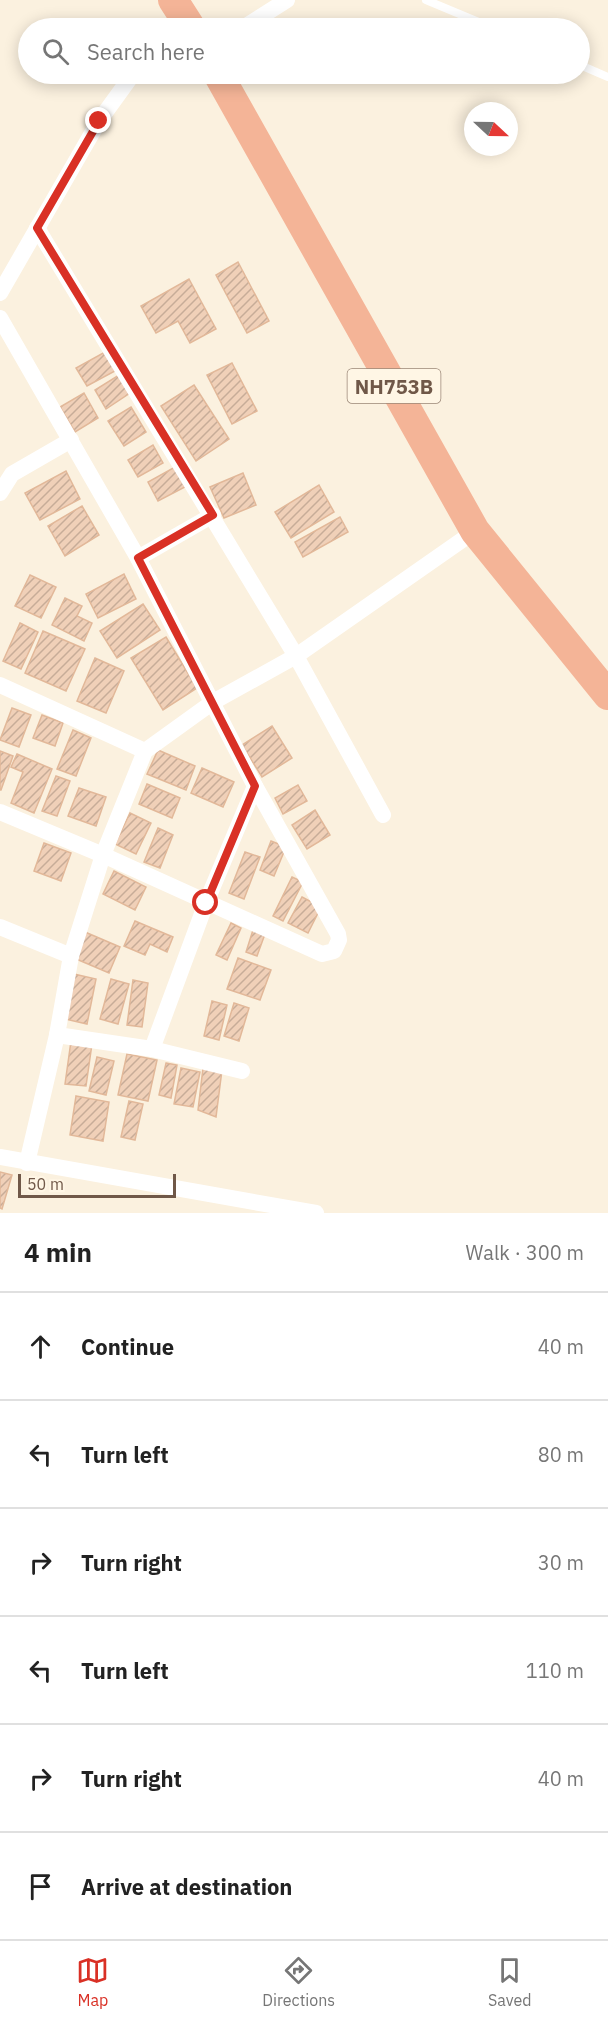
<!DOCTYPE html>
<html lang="en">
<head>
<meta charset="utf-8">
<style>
  body { margin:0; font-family:"IBM Plex Sans",sans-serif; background:#f6f6f6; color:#222 }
  .compass { position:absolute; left:464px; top:102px; width:54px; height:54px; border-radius:50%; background:#fff; box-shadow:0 3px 15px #0003; rotate:112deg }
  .scale { position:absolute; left:18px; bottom:15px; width:158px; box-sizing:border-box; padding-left:6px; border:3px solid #705848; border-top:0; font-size:16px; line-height:21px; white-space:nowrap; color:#705848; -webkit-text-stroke:4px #fff6e5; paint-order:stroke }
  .stop { position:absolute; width:18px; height:18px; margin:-14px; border:4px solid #d93025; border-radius:50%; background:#fff }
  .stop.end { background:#d93025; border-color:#fff; box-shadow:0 2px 6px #0008 }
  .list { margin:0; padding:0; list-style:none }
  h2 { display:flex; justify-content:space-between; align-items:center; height:78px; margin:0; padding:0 24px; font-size:26px }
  h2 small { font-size:20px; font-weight:400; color:#767676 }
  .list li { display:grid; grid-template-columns:39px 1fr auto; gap:18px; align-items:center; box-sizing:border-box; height:108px; padding:0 24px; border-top:2px solid #e0e0e0 }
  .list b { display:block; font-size:22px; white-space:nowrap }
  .list em { font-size:20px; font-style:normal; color:#767676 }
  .icon { flex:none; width:33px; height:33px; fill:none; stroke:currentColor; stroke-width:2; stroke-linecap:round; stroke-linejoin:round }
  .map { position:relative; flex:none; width:608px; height:1213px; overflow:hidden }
  .search { position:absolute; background:#fff; box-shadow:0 3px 15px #0003; left:18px; right:18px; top:18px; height:66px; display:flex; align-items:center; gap:15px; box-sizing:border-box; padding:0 21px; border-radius:33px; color:#767676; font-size:22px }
  .sheet { height:726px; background:#fff }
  nav { display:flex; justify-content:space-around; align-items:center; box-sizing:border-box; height:84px; border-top:2px solid #e0e0e0; background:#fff; font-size:16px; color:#767676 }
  nav a { display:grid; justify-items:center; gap:3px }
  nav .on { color:#d93025 }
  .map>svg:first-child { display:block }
  .building { fill:url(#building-hatch); stroke:#e2b899; stroke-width:1.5 }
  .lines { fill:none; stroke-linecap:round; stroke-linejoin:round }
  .lane { stroke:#fff; stroke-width:8 }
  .street { stroke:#fff; stroke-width:16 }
  .highway { stroke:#f4b497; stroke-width:30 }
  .route { stroke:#d93025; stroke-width:8 }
  .labels { text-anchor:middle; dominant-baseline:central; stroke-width:6; stroke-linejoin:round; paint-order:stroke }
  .shield { fill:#fff6e5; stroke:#9b8777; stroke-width:1.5 }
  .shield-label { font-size:20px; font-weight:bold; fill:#705848 }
</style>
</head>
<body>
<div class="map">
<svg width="608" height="1213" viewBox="0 0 608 1213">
  <defs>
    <pattern id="building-hatch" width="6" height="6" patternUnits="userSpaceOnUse" patternTransform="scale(1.5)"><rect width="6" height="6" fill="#f0d0b8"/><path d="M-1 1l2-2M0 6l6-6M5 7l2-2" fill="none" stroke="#c7ac98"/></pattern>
  </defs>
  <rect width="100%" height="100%" fill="#fbf1df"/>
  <g class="building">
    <polygon points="238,262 269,321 247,333 216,275"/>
    <polygon points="189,279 216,329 190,343 178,321 156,333 141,306"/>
    <polygon points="105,352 115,371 87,386 76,368"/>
    <polygon points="232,363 257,411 232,424 207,375"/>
    <polygon points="119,375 130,393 106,409 95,390"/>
    <polygon points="194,385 229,439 196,461 161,406"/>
    <polygon points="84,393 98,418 75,432 60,407"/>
    <polygon points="131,407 146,432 124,446 108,421"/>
    <polygon points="153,445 163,463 138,477 128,460"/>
    <polygon points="175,467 185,487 158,501 148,482"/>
    <polygon points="66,471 80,499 40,520 25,493"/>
    <polygon points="243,473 256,505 224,518 210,487"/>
    <polygon points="319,485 334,512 291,538 275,512"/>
    <polygon points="82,506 99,535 65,556 48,526"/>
    <polygon points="340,517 348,532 303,557 295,542"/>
    <polygon points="124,574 136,599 98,618 86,594"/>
    <polygon points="30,575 56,587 41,618 15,606"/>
    <polygon points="65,598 82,606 77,616 92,623 84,641 52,625"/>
    <polygon points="143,604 160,630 117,658 100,631"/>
    <polygon points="20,623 38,632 21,669 3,661"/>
    <polygon points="43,631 85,649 66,691 25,673"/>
    <polygon points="166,637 197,688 163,710 131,658"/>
    <polygon points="95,658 124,671 106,713 77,701"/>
    <polygon points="12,708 31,715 19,747 0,740"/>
    <polygon points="42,715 63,723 55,746 33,738"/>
    <polygon points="272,726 292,758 262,777 242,745"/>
    <polygon points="73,730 91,738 76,776 57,769"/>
    <polygon points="158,750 195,766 186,790 147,774"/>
    <polygon points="0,751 13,756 1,790 0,790"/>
    <polygon points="17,754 52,769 34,813 11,803 23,772 11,767"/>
    <polygon points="202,768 234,782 223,807 191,793"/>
    <polygon points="56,776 70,781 57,816 42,811"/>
    <polygon points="147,784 180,798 172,818 139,804"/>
    <polygon points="298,785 307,801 283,814 275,798"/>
    <polygon points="79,788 106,797 96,826 68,816"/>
    <polygon points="315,810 330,835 307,849 292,825"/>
    <polygon points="130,813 151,823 136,854 115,844"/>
    <polygon points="158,828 173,835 160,868 144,862"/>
    <polygon points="271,841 286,847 274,876 260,870"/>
    <polygon points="44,843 71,853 61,881 34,871"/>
    <polygon points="245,852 260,857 244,899 229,893"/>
    <polygon points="114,871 146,887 135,910 103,894"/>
    <polygon points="292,877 303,882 283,921 273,916"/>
    <polygon points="302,897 321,907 308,933 288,923"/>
    <polygon points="135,921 173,937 167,952 150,944 145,955 124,946"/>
    <polygon points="231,923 241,928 227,960 216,955"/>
    <polygon points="253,930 265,934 257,956 246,952"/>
    <polygon points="85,932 120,947 109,973 74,958"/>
    <polygon points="238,958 271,970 260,1000 227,989"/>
    <polygon points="74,974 96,979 87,1024 65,1019"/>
    <polygon points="111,979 129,984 118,1024 100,1019"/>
    <polygon points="133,980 148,983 142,1027 127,1025"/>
    <polygon points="212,1001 227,1005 219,1040 204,1036"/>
    <polygon points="234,1003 249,1008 239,1041 224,1036"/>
    <polygon points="71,1041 92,1044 86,1086 65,1084"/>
    <polygon points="127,1054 157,1060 148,1101 118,1095"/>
    <polygon points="97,1057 114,1061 106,1095 89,1091"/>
    <polygon points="166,1063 177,1065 171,1098 159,1095"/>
    <polygon points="181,1068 200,1072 193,1107 174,1104"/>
    <polygon points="203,1068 222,1070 216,1117 198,1110"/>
    <polygon points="76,1096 109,1102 103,1141 70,1135"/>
    <polygon points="129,1101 143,1104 135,1140 121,1137"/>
    <polygon points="0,1172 12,1175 2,1209 0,1208"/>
  </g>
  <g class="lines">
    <g class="lane">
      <polyline points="426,0 493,28"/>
      <polyline points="580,65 608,77"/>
    </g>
    <g class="street">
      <polyline points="243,28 287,0"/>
      <polyline points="37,228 296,656 383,815"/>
      <polyline points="0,293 99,121 133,74"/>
      <polyline points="0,318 138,558 255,786 338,934 339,940 334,951 322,954 103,855 0,812"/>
      <polyline points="0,493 12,474 71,440"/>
      <polyline points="138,558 213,515"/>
      <polyline points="0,685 145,751"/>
      <polyline points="0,927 71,956"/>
      <polyline points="57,1035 152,1049 242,1071"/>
      <polyline points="152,1049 206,903 255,786"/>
      <polyline points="0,1157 316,1213"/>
      <polyline points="27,1163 57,1035 71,956 103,855 145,751 213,702 296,656 475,531"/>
    </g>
    <g class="highway">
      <polyline points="173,0 191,28"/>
      <polyline points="218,74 475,531 608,695"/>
    </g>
  </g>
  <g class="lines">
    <polyline class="route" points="99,121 37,228 213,515 138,558 255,786 206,903"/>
  </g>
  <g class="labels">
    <rect class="shield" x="347.5" y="369" width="93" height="34" rx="4.5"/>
    <g class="shield-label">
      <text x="394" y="386">NH753B</text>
    </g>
  </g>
</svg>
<svg class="compass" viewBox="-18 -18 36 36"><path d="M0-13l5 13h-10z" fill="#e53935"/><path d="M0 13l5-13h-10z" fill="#767676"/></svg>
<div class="scale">50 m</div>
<div class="stop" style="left:206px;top:903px"></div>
<div class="stop end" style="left:99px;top:121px"></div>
<div class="search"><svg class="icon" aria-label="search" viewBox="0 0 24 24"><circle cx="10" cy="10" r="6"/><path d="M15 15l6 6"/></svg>Search here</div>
</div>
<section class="sheet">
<h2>4 min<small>Walk · 300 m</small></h2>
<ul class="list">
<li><svg class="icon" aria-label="ahead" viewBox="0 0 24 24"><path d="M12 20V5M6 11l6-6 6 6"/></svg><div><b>Continue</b></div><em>40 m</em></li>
<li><svg class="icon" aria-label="left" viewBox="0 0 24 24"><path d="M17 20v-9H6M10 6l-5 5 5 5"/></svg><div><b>Turn left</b></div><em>80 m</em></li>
<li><svg class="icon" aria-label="right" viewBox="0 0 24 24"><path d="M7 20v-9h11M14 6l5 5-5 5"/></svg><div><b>Turn right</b></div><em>30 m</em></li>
<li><svg class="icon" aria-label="left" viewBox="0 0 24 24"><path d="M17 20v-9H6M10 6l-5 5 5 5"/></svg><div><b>Turn left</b></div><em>110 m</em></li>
<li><svg class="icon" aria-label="right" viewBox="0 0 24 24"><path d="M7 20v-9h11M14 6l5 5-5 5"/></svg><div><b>Turn right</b></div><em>40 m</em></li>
<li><svg class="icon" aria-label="arrive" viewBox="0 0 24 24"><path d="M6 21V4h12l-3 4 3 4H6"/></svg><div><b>Arrive at destination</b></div></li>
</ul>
</section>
<nav>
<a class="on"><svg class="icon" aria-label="map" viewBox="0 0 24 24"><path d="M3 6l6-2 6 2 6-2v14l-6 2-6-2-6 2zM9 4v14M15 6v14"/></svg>Map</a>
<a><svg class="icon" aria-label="directions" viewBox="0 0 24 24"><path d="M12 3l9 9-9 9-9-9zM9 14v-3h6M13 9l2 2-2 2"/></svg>Directions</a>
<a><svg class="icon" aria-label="saved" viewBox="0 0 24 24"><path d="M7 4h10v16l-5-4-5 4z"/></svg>Saved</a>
</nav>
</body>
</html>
